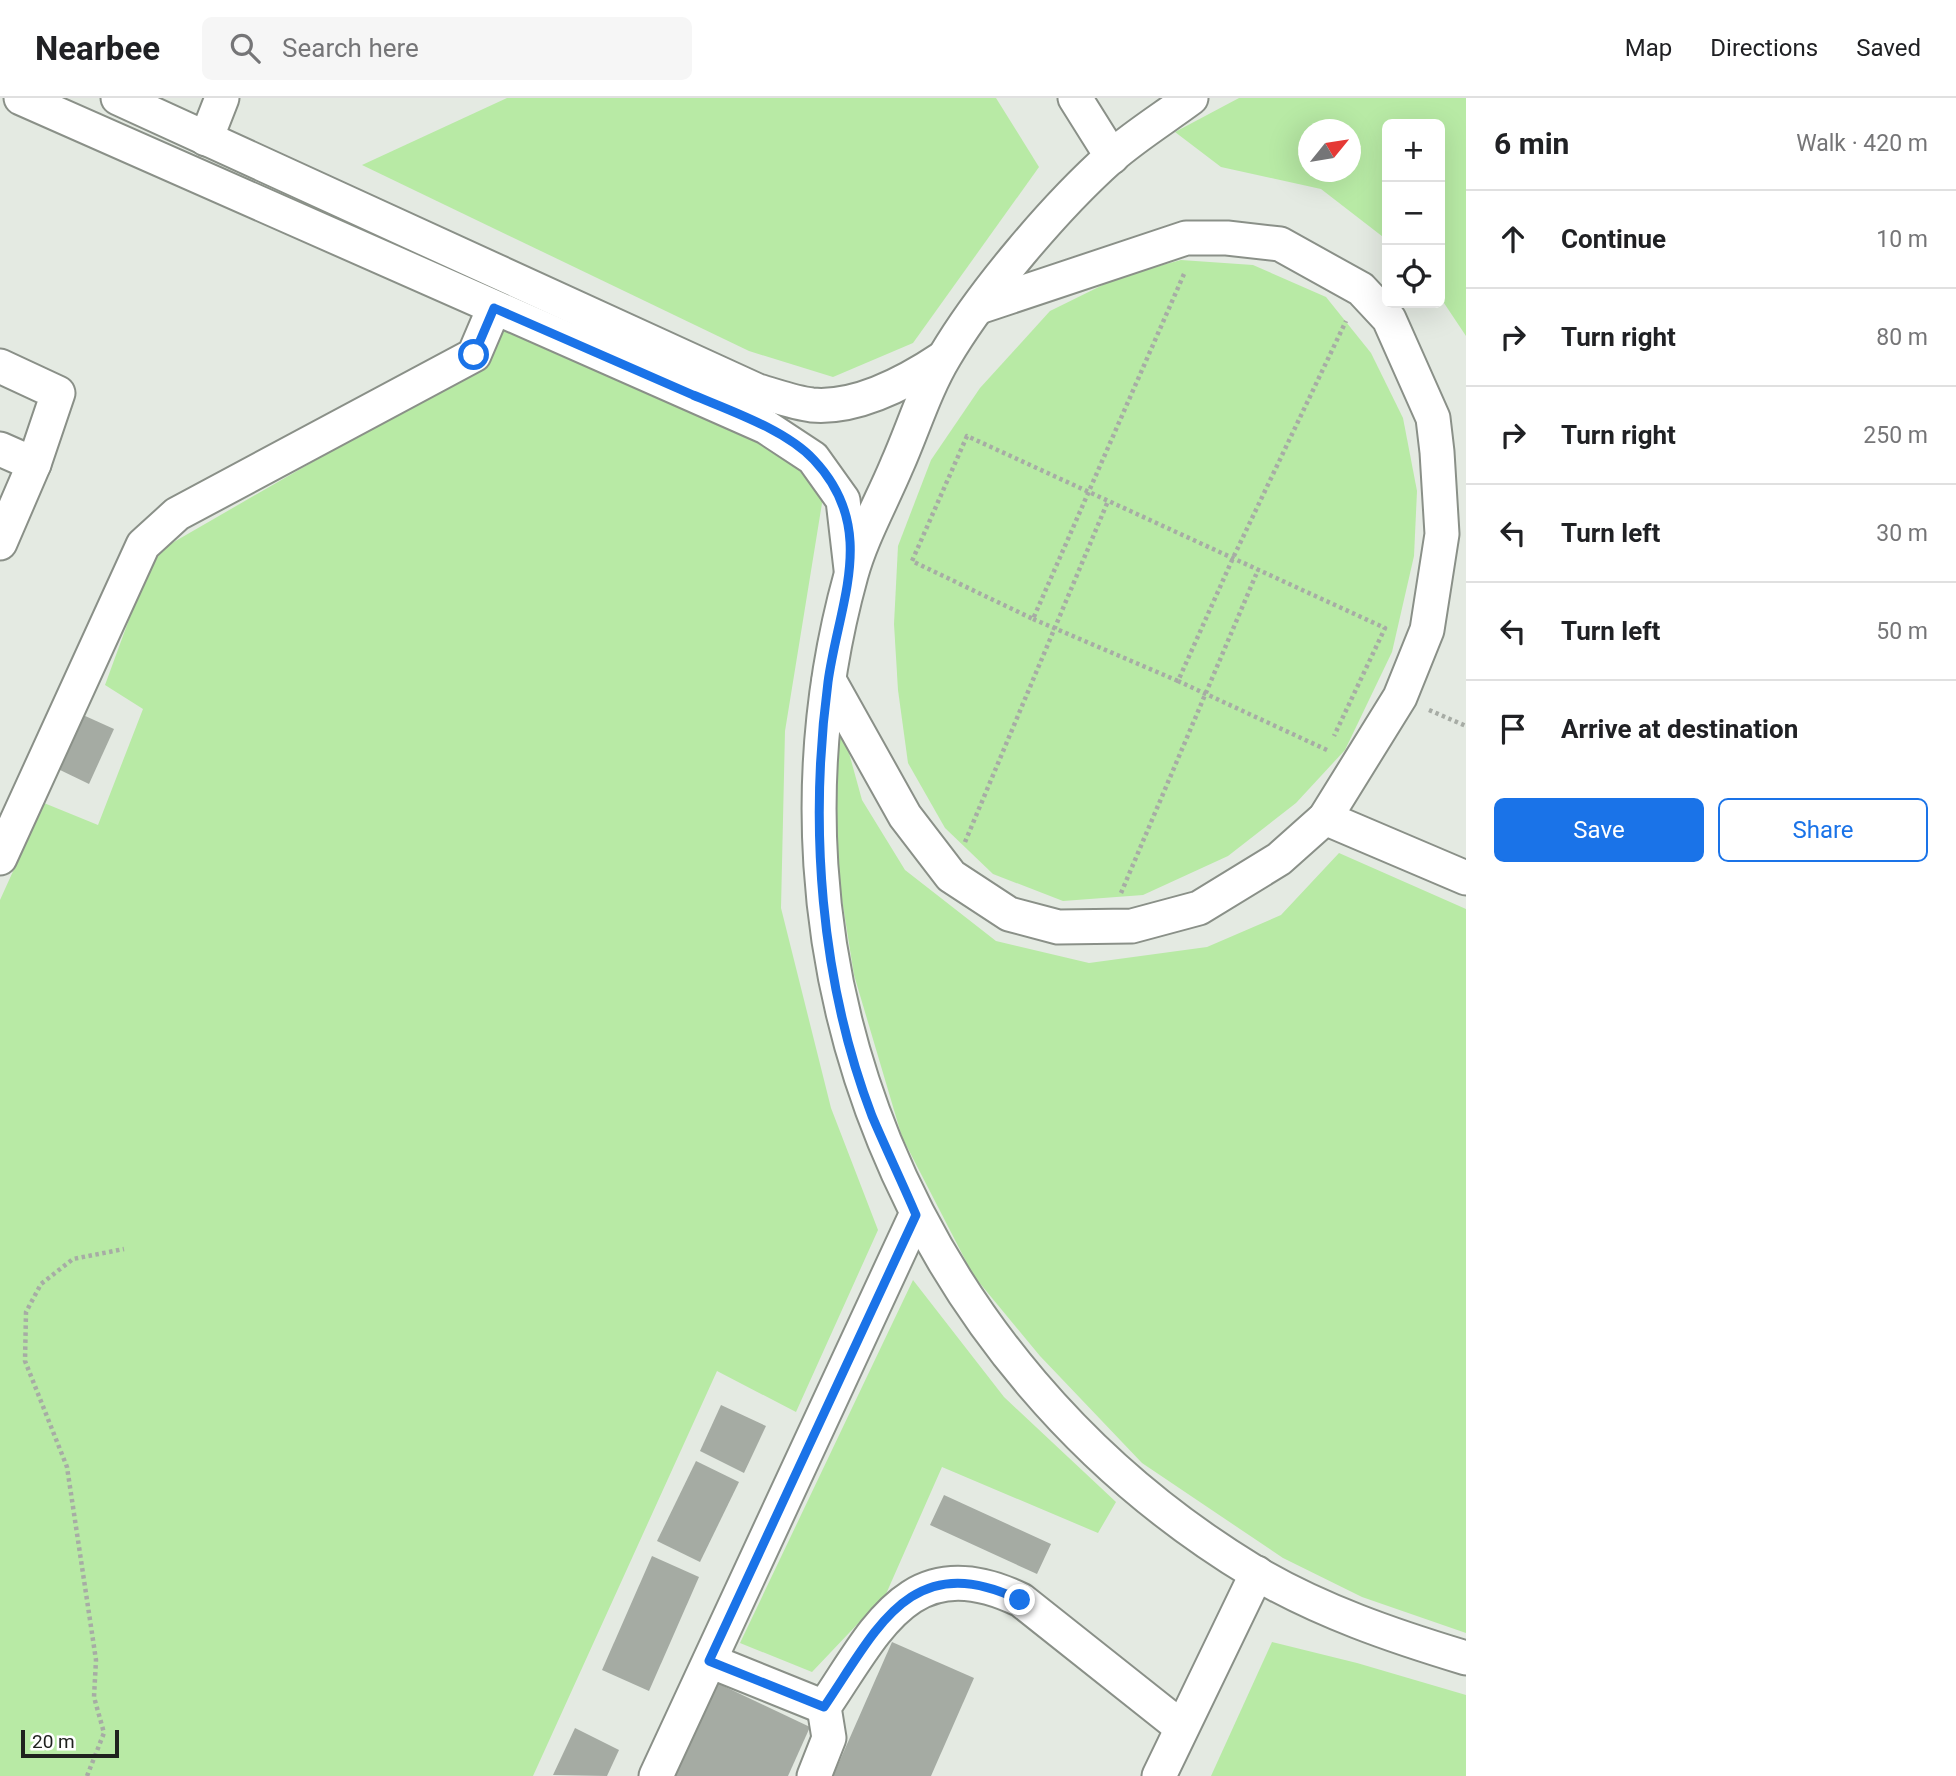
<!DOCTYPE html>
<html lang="en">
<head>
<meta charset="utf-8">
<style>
  body { margin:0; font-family:Roboto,sans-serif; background:#f6f6f6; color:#202124 }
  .controls { position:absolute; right:21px; top:21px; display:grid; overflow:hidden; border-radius:10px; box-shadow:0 7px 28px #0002 }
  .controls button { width:63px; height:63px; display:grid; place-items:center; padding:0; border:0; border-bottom:2px solid #e0e0e0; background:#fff; color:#202124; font:35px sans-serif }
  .compass { position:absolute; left:1298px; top:21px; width:63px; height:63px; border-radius:50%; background:#fff; box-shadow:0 7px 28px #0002; rotate:60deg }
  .scale { position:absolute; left:21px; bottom:18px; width:98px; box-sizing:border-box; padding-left:7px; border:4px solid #20221f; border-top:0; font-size:19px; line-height:24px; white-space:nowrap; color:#20221f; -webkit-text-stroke:5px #fff; paint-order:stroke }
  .stop { position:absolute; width:21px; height:21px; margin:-16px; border:5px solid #1a73e8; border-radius:50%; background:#fff }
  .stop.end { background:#1a73e8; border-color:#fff; box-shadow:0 2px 7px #0008 }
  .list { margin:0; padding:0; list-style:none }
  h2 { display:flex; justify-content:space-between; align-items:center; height:91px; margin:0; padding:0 28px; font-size:30px }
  h2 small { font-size:23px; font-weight:400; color:#757577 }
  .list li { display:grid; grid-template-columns:46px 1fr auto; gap:21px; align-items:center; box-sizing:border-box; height:98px; padding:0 28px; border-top:2px solid #e0e0e0 }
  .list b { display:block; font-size:26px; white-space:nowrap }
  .list em { font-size:23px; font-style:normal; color:#757577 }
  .actions { display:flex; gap:14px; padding:21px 28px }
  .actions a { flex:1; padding:16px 0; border:2px solid #1a73e8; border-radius:10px; text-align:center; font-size:24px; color:#1a73e8 }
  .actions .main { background:#1a73e8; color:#fff }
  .icon { flex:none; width:38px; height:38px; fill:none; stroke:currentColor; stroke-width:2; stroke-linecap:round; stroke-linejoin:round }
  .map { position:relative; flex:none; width:1466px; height:1678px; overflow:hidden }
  header { display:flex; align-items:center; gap:42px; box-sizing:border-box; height:98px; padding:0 35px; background:#fff; border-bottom:2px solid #e0e0e0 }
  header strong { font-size:33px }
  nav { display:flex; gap:38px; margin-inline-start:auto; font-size:24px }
  .search { width:490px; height:63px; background:#f6f6f6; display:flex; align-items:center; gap:18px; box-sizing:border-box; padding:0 24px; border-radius:10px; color:#757577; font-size:26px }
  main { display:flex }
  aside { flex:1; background:#fff }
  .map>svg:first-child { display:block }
  .green { fill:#b8eaa5; fill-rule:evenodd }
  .building { fill:#a5aba3 }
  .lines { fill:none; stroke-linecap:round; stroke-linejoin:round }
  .minor-casing { stroke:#8a9088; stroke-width:37 }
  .path { stroke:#a7aca5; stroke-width:4.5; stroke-dasharray:3.5 3.5; stroke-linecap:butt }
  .minor { stroke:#fff; stroke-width:33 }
  .route { stroke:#1a73e8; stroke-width:9 }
</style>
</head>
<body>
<header>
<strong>Nearbee</strong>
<div class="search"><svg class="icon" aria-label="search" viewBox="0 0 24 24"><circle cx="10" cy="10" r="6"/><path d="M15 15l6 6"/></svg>Search here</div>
<nav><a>Map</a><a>Directions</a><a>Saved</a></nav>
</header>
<main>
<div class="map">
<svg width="1466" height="1678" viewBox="0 0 1466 1678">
  <rect width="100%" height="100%" fill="#e4eae2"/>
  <g class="green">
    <polygon points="507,0 996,0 1039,69 913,245 833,279 749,253 362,67"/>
    <path d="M1239,0H1466V238L1440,199V26H1387V142L1321,91L1221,69L1175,34ZM1308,32H1350V74H1308Z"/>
    <polygon points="1181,162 1253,167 1326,199 1371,255 1403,320 1417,393 1414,458 1392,554 1345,652 1296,705 1228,758 1143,797 1063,803 993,776 945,730 908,665 898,592 894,526 898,448 931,362 980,290 1050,213 1121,178"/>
    <polygon points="501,225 782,349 824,393 785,633 781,810 831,1010 878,1132 796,1314 717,1273 533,1678 0,1678 0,802 44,705 98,727 143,611 105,587 153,456 484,265"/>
    <polygon points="841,626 862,702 905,772 996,843 1089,865 1207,849 1281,817 1339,755 1466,811 1466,1535 1362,1499 1283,1460 1142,1365 1040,1258 973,1177 902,1039 854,877 837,770 833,669"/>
    <polygon points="913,1182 1004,1299 1116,1404 1098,1435 942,1369 886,1496 812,1574 740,1545"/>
    <polygon points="1272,1544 1357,1565 1466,1597 1466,1678 1211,1678"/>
  </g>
  <g class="building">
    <polygon points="83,617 114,631 89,686 58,671"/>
    <polygon points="721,1307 766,1328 744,1375 700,1353"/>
    <polygon points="696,1363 739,1384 700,1464 657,1443"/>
    <polygon points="944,1397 1051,1446 1037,1476 930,1427"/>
    <polygon points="652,1458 699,1479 649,1593 602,1572"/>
    <polygon points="892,1544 974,1580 931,1678 833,1678"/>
    <polygon points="715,1584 810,1629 788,1678 672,1678"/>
    <polygon points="575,1630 619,1652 607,1678 553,1677"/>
  </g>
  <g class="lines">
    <defs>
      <g id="minor">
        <polyline points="21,0 766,329 813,360 843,402 851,471"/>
        <path d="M118,0L758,293C776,298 794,305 812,307C858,311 907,284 943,260"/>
        <polyline points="1075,0 1112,59"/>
        <path d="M1191,0C1164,20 1135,38 1111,59C1055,109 983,194 945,258C925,291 913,331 897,367C882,403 861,440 851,477C744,864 913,1268 1254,1474C1320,1513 1393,1538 1466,1560"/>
        <polyline points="206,41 222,0"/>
        <polyline points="0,268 58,295 34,366 0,445"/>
        <polyline points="0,351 34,366"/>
        <polyline points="829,582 905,718 951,778 1009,816 1058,829 1132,828 1199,810 1279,761 1325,720 1400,599 1427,532 1442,436 1437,354 1433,320 1389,221 1361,191 1280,146 1227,140 1186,140 979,209"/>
        <polyline points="1325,720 1466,780"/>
        <polyline points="0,760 143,447 177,416 474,257 494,210"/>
        <polyline points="710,1563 824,1609"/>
        <polyline points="656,1678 916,1117"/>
        <path d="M814,1678L829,1640L824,1609C877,1531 911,1449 1021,1502L1181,1629"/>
        <polyline points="1159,1678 1257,1475"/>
      </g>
    </defs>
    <use href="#minor" class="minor-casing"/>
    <g class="path">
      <polyline points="1184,176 1033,521 912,463 967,338 1385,530 1334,638"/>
      <polyline points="1033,521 1178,583"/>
      <polyline points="1429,612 1466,628"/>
      <polyline points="1327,652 1178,583 1233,460 1346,223"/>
      <polyline points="965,744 1108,403"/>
      <polyline points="1121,795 1258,472"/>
      <polyline points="87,1678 104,1635 94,1599 96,1562 67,1369 25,1263 26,1214 41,1186 73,1161 124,1151"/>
    </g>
    <use href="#minor" class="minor"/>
  </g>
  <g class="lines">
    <path class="route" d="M474,257L494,210C561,239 627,268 693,297C731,313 786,332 814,362C879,431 839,504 828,584C809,727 820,882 872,1018C886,1051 902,1084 916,1117L709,1563L824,1609C877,1531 911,1449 1020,1502"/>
  </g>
</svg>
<div class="controls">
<button>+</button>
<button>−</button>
<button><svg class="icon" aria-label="locate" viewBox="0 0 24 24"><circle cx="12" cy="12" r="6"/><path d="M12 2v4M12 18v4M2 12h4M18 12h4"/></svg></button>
</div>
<svg class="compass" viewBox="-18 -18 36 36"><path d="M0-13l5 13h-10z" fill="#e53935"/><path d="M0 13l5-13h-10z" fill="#757577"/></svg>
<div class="scale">20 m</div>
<div class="stop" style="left:474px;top:257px"></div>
<div class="stop end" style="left:1020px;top:1502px"></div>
</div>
<aside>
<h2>6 min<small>Walk · 420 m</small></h2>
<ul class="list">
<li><svg class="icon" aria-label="ahead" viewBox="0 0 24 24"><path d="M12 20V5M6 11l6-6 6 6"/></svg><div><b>Continue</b></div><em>10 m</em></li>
<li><svg class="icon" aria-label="right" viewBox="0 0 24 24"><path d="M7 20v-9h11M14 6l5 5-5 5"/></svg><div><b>Turn right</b></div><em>80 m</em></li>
<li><svg class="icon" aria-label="right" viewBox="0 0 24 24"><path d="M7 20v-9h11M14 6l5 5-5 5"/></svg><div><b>Turn right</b></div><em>250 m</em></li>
<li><svg class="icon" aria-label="left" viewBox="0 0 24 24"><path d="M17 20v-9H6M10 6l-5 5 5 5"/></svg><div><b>Turn left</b></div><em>30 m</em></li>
<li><svg class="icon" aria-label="left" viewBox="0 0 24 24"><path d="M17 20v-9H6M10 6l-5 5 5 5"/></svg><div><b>Turn left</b></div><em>50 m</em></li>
<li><svg class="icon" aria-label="arrive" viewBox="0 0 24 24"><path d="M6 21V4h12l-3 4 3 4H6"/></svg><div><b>Arrive at destination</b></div></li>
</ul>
<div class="actions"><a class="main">Save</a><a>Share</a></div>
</aside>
</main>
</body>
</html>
